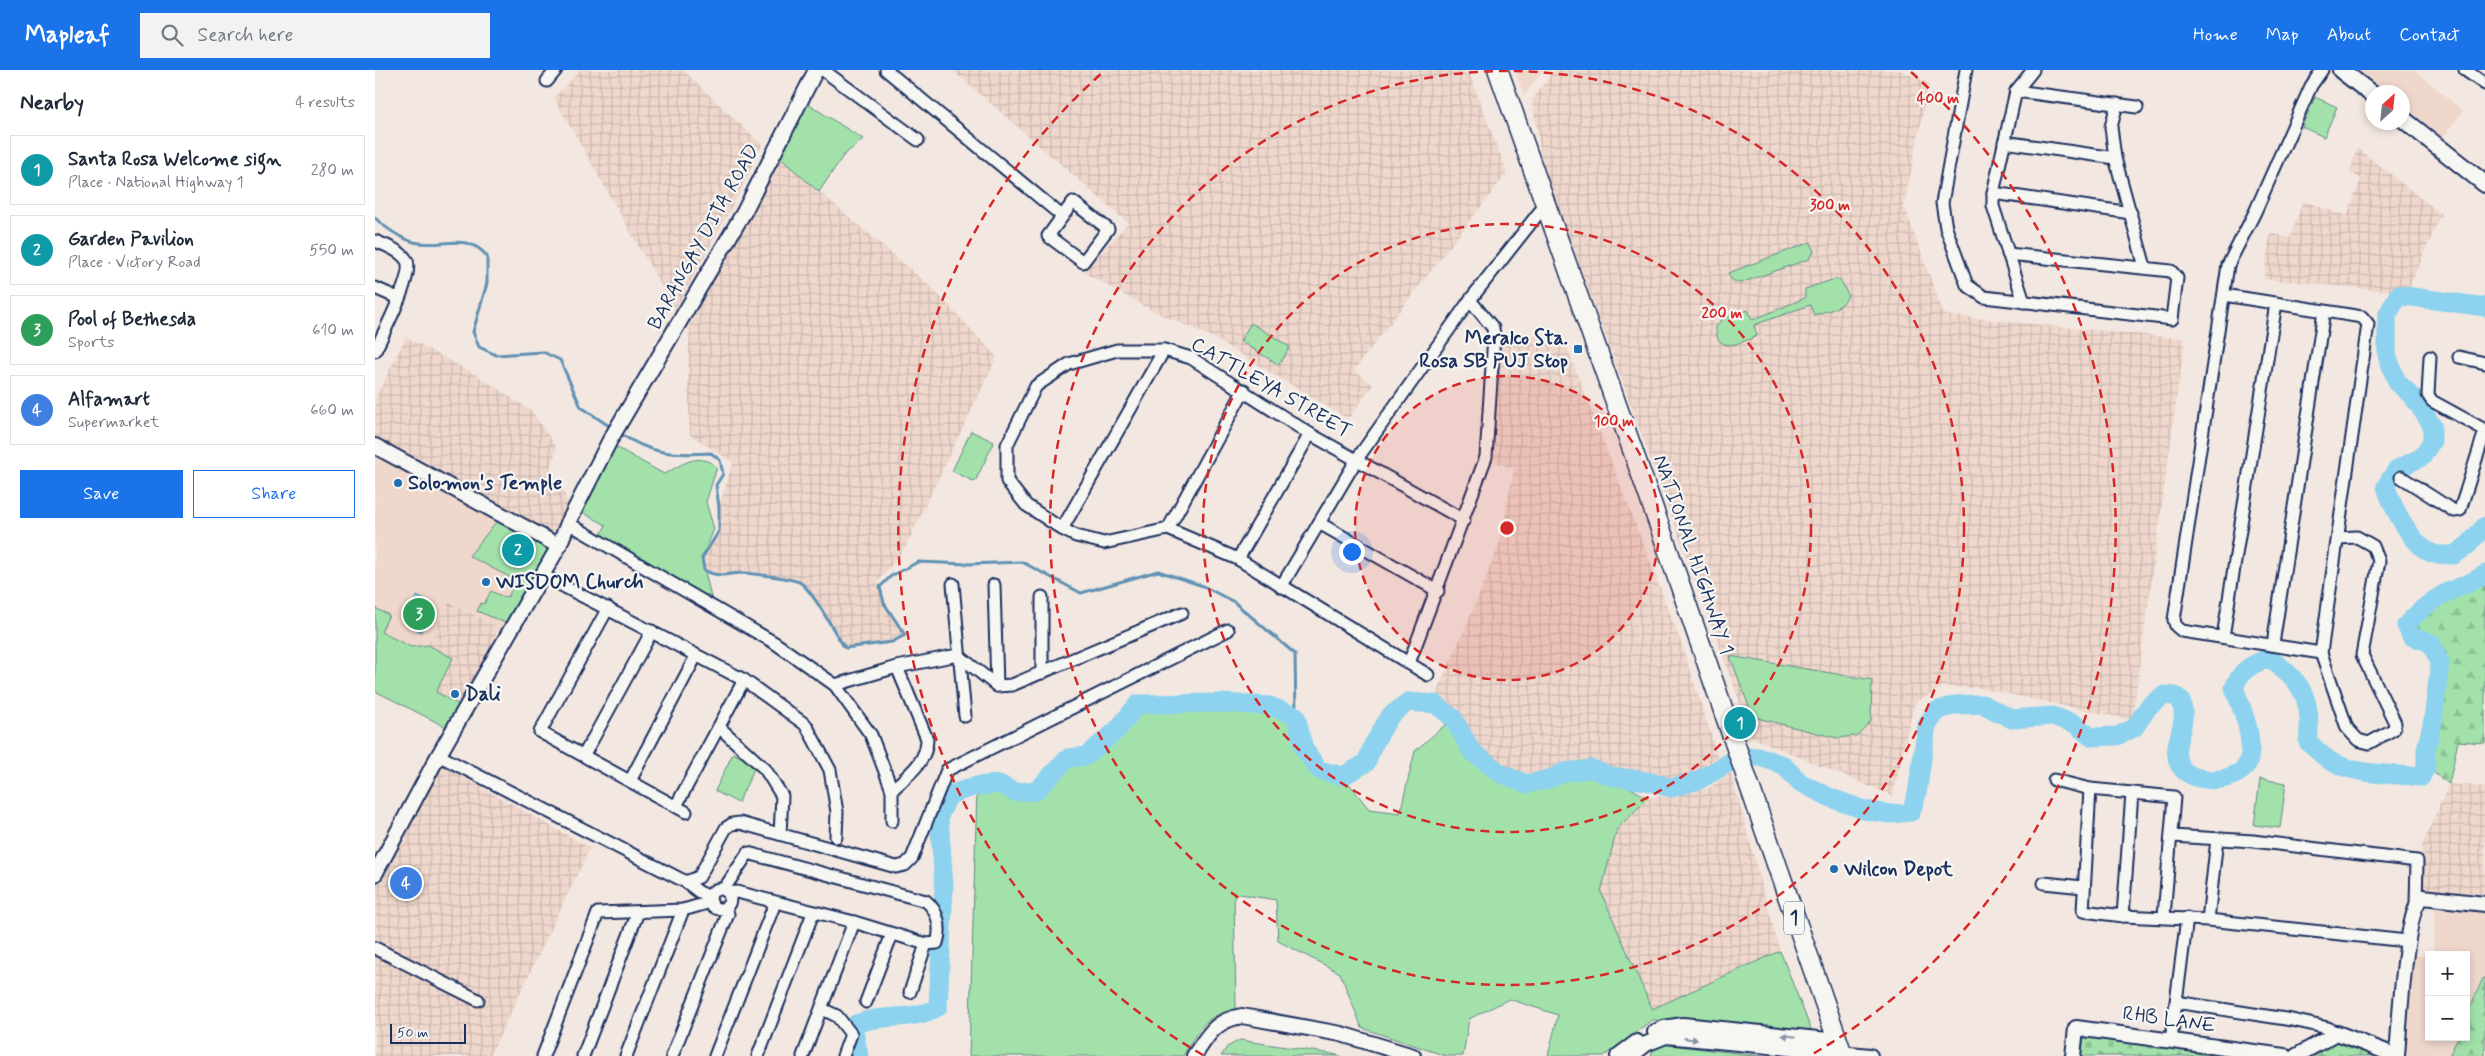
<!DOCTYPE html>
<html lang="en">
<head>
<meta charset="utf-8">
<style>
  body { margin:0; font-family:Mynerve,sans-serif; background:#f2f2f3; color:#1f2937 }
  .controls { position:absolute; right:15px; bottom:15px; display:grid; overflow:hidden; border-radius:0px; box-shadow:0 2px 8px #0003 }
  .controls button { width:45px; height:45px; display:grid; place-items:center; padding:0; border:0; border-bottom:1px solid #e0e1e3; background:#fff; color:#1f2937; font:25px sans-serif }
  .compass { position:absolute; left:1990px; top:15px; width:45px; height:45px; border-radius:50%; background:#fff; box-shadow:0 2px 8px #0003; rotate:27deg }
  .scale { position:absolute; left:15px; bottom:12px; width:76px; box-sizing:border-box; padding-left:5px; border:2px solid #1b2f5e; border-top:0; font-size:14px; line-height:18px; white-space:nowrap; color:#1b2f5e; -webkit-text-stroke:4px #f6f6f2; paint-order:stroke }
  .you { position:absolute; left:976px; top:481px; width:18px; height:18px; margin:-12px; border:4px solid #fff; border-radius:50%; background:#1a73e8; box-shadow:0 0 0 8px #1a73e833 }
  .badge { display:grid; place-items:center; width:32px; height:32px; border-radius:50%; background:#1a73e8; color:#fff; font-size:16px; font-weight:700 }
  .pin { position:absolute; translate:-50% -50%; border:2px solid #fff; box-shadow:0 1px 5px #0006 }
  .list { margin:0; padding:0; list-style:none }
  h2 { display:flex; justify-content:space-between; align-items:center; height:65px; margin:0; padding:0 20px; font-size:21px }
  h2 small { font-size:16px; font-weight:400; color:#747a83 }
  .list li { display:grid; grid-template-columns:32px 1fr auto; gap:15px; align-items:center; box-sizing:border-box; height:70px; margin:0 10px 10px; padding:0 10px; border:1px solid #e0e1e3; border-radius:0px }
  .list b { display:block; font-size:19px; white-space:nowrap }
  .list p { margin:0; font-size:16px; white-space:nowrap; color:#747a83 }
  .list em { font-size:16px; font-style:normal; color:#747a83 }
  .actions { display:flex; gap:10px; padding:15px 20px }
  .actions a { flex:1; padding:11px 0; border:1px solid #1a73e8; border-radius:0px; text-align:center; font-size:18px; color:#1a73e8 }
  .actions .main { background:#1a73e8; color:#fff }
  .icon { flex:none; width:28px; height:28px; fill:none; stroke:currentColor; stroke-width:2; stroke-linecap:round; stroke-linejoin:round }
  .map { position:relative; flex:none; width:2110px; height:986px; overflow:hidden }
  header { display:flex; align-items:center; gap:30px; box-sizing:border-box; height:70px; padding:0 25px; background:#1a73e8; color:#fff }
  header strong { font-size:24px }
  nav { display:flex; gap:28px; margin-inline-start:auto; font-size:18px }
  .search { width:350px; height:45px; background:#f2f2f3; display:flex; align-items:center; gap:12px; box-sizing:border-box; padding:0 18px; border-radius:0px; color:#747a83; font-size:19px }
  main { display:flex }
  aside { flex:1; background:#fff }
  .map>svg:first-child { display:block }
  .built { fill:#efd7cc }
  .industrial { fill:url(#industrial-grid) }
  .green { fill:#a2e2aa; stroke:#5e8884 }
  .forest { fill:url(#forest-firs); stroke:#5e8884 }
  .cemetery { fill:url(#cemetery-stones); stroke:#5e8884 }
  .water { fill:url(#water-ripples); stroke:#5f91b4 }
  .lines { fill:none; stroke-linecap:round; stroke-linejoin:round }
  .stream { stroke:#5f91b4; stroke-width:3 }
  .river { stroke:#8dd2ee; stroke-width:19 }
  .minor-casing { stroke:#1b2f5e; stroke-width:15 }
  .tertiary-casing { stroke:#1b2f5e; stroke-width:18 }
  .secondary-casing { stroke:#1b2f5e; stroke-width:20 }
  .trunk-casing { stroke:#1b2f5e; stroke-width:22 }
  .minor { stroke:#f6f6f2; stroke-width:11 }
  .tertiary { stroke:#f6f6f2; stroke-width:14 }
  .secondary { stroke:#f6f6f2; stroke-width:16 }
  .trunk { stroke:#f6f6f2; stroke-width:19 }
  .oneway { fill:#8892a8 }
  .ring { fill:none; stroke:#d62828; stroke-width:2.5; stroke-dasharray:9 6 }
  .poi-dot { fill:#1f6fb2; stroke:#f6f6f2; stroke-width:2 }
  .labels { text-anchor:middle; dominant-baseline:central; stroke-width:4.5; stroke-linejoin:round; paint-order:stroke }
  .shield { fill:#f6f6f2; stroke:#5d6b8a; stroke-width:1 }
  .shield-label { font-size:19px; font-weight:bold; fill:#1b2f5e }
  .street-label { font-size:20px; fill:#1b2f5e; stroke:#f6f6f2 }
  .poi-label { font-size:20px; font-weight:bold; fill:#1b2f5e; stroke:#f6f6f2; text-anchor:start }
  .centre { fill:#d62828; stroke:#f6f6f2; stroke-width:2.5 }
  .ring-label { font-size:15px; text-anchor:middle; font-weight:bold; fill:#d62828; stroke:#f6f6f2; stroke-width:4.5; stroke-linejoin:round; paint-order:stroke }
</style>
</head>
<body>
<header>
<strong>Mapleaf</strong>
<div class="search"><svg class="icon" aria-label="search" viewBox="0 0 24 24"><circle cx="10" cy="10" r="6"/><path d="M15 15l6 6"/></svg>Search here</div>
<nav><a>Home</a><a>Map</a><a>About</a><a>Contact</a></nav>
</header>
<main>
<aside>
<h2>Nearby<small>4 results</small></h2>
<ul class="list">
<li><span class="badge" style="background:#0f9aa8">1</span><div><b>Santa Rosa Welcome sign</b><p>Place · National Highway 1</p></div><em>280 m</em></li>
<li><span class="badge" style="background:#0f9aa8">2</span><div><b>Garden Pavilion</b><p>Place · Victory Road</p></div><em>550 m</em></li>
<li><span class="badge" style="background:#2e9e5b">3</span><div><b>Pool of Bethesda</b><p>Sports</p></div><em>610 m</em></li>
<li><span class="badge" style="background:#3f7fe0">4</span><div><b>Alfamart</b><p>Supermarket</p></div><em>660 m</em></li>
</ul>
<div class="actions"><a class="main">Save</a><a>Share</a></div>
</aside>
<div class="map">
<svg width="2110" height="986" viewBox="0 0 2110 986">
  <defs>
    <pattern id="industrial-grid" width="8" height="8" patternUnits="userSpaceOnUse" patternTransform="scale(1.25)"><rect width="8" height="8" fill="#efd7cc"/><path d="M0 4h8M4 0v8" fill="none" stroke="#ccb9b2"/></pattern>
    <pattern id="forest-firs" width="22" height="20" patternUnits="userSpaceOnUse" patternTransform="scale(1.25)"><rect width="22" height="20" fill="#a2e2aa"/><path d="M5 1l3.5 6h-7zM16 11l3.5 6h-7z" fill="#8bc295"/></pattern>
    <pattern id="cemetery-stones" width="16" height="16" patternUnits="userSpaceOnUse" patternTransform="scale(1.25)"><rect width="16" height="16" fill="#a2e2aa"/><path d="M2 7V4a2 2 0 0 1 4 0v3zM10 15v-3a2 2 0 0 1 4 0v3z" fill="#8bc295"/></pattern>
    <pattern id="water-ripples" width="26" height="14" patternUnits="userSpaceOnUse" patternTransform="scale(1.25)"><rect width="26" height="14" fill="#8dd2ee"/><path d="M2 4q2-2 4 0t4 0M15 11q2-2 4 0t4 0" fill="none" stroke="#79b5ce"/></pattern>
  </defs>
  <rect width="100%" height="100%" fill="#f3e8e1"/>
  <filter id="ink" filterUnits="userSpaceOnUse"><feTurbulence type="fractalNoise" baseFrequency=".02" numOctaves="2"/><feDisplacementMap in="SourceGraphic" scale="10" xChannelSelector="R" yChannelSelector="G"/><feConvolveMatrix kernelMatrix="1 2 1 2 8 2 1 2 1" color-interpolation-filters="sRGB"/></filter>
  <g filter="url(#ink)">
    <g class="built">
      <polygon points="1140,0 1168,0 1149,26"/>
      <polygon points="1983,0 2040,0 2088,41 2068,68 2028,36 2028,22 2011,22"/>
      <polygon points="0,379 178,477 130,560 75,532 78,588 61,622 0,621"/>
      <polygon points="2060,828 2110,833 2110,908 2108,908 2091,947 2091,885 2058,885"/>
      <polygon points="2035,885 2054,887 2054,967 2082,967 2074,986 2033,986 2025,982"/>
    </g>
    <g class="industrial">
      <polygon points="205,0 308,0 387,75 364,123 300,240 179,28"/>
      <polygon points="577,0 1083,0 1095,5 1132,103 979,300 998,315 973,349 837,267 776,240 708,202 753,153"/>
      <polygon points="1179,0 1525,0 1554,13 1529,136 1569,245 1810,269 1757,650 1604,618 1567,617 1539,634 1518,726 1378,668 1168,96 1157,30"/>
      <polygon points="1982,78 2066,144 2032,223 1889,209 1895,163 1915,168 1928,131 1972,146 1986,109 1975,102"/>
      <polygon points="403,86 556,217 622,287 530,478 503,512 509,533 530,565 517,572 470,578 438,525 425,512 371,503 340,506 329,500 327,488 344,461 344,437 358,392 315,365 313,311 315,252"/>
      <polygon points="1186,262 1306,572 1346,696 1324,710 1297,718 1272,711 1235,706 1217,699 1190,702 1174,709 1152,714 1127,704 1097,682 1061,623 1093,552 1125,473 1139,398 1119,392 1121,271"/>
      <polygon points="31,267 103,306 157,341 182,378 172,407 187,417 193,434 179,464 0,367 0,329"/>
      <polygon points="74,532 130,560 123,560 90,638 60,622 78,588 53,575"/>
      <polygon points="54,688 215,778 115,986 0,986 0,788"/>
      <polygon points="1356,703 1405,881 1277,939 1226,822 1242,759 1273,728 1332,719"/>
      <polygon points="2074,714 2110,717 2110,824 2042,819 2047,775"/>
    </g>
    <g class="green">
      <polygon points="1940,27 1962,37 1949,67 1927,57"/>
      <polygon points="433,34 488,69 468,86 444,122 403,86"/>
      <path d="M1436,172L1439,182L1434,189L1366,213C1359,213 1355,209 1353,203Z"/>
      <path d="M1460,209L1466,211L1473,225C1470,238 1451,241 1439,245L1435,235L1379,255L1382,266C1368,272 1340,286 1341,257L1346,250L1373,240L1377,250L1430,228V219Z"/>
      <polygon points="876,253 915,277 904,295 865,271"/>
      <polygon points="596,361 619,372 600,412 577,401"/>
      <path d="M241,377L289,404C309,394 322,381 342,397L331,432L339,459L327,488L337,532L224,468L231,455L205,441Z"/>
      <polygon points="125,447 178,477 133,554 102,541 106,533 109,534 116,521 128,527 129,526 133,527 138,517 136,515 138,509 94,486"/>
      <polygon points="0,538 14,545 6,562 36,577 53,575 78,588 61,622 90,638 77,660 0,621"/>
      <polygon points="1355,586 1497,610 1496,651 1481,666 1462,668 1378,647"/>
      <path d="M848,633L895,636L921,646L929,679L944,700L968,706L994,739L1025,743L1040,681L1078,648L1097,682L1127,704L1152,714L1174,709L1190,702L1217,699L1235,706L1273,728L1242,759L1226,822L1277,939L1405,881L1437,962L1277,950L1229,986H1173L1183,945L1134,929L1094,949L1088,986H1071L987,958L965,903L903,871L901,830L859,823L861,940C829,944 823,961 808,986H594L602,719L624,714L640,722L661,721L693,688L711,686L742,660L763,634Z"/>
      <polygon points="358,683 381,695 363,733 340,721"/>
      <polygon points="1885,709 1911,713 1905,758 1879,755"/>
      <polygon points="865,970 957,984 966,986 846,986 852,977"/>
      <polygon points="1279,973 1386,986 1276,986"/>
    </g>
    <g class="forest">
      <path d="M2110,504V673L2083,671L2074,714L2051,697V679L2058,650L2065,593L2056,573L2036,566L2031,555C2042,543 2054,532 2067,525C2081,517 2097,514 2110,504Z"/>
      <polygon points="2108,908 2110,908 2110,986 2074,986 2083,967 2091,967 2091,947"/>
    </g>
    <g class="cemetery">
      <polygon points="1712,964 1878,986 1706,986 1709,968"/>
      <polygon points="1962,970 2008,986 1934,986"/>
    </g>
    <polygon class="water" points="42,526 60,535 46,562 28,552"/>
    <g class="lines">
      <g class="stream">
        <path d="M0,148C11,158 24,168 39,172C67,179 90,161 112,186V213L98,262L104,277L121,285L168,282L185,290L206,337L237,358"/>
        <path d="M244,363C278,385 297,385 336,383L345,390L348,404L341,415L344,437V461L327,488L329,500C345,509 353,503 370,503C380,504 415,508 424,512C436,517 460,564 470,578L517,572L530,565L509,533L505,517L516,506L543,492L593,494L647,492L706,523L783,501L828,516L859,532L920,584L921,646"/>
      </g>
      <g class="river">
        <path d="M2110,237L2023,225L2012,246V285L2022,312L2038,327L2057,355V371L2047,387L2022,399L2011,416C2016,435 2038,478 2059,484C2065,485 2073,485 2079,485L2093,475L2110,456"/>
        <path d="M484,986L479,962L481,954C507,943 537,952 563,937L569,817L564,746L574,725L601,716L624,714L640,722L661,721L693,688L711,686L742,660L763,634L848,633L895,636L921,646L929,679L944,700L968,706L991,693L998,675L1015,646L1033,632L1060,634L1078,648L1097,682L1127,704L1152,714L1174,709L1190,702L1217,699L1235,706L1272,711L1297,718L1324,710L1364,687H1385L1408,695L1426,713L1456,728L1489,740L1515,744L1536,742L1542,724L1552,655L1561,641L1580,635L1607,634L1637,649L1677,646L1700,654L1716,667L1742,666L1759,658L1774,636L1789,625L1800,626L1806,630C1807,635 1809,643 1808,649C1807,664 1797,678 1804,694C1815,717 1869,714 1874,689C1879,666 1867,639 1859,618C1865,600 1876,595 1893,588C1928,610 1938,631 1933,672C1940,678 1948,687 1957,692C1985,706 2016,703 2046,707L2051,697V679L2058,650L2065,593L2056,573L2036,566L2031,555C2042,543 2054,532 2067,525C2081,517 2097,514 2110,504"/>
      </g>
      <defs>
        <g id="minor">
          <polyline points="448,0 543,70"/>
          <polyline points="511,0 687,146"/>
          <polyline points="1591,0 1567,133 1571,158 1592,215 1609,227 1797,249 1802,208 1796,201 1633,184"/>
          <polyline points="2090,0 2110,14"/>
          <polyline points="172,11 181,0"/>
          <polyline points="1641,21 1762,37"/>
          <polyline points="1742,34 1736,57 1740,88 1770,197"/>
          <polyline points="1629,72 1740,88"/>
          <polyline points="1618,123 1756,143"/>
          <polygon points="698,132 733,159 708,192 673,166"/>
          <path d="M0,171C10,175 27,181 32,191C39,205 7,266 0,281"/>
          <polyline points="0,218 23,228"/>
          <polyline points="1849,225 1987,247 1993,254 1946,583 1807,561 1801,556 1799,550 1853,195 1880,142 1936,16 1947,0"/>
          <polyline points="1649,232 1618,136 1618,123 1641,21 1658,0"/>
          <polyline points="2055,287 2053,325 2057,331 2110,360"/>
          <polyline points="2084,287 2110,293"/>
          <polyline points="2026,407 2079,441 2085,440 2110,361"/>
          <polyline points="193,453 400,573 460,615 496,665 517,720 517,751"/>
          <polyline points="944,453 1063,521"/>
          <polyline points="687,459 789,280"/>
          <polyline points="793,459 869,320"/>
          <polyline points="863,489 935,364"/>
          <polyline points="167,505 369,610 431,655 455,700 462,742 461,767"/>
          <polyline points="578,514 590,646"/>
          <polyline points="619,515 622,616"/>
          <polyline points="906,517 982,389 1095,230 1170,135"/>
          <polyline points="233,538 165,662 311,742"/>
          <polyline points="1848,567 1901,233"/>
          <polyline points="1898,574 1949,241"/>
          <polyline points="1946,583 1972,658 1983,670 1994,673 2019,659 2020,653 1987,585 2004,491 1998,476 1982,467 1964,468"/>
          <polyline points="1034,593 1111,387 1119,266 1118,258 1095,230"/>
          <polyline points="667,603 667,527"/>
          <polyline points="1053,605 863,489 793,459 729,473 701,466 687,459 651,435 632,411 632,375 661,316 694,294 742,280 789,280 816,288 935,364 1089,450"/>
          <polyline points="460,615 522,597 583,585 622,616 637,615 807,543"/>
          <polyline points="344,657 390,699 407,726 405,764"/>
          <polyline points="63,685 311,812 324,807 351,758 357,754 365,753 521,797 530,795 537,788 572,700 853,560"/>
          <polyline points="209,685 277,561"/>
          <polyline points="1679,710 1715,719 1799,727 1789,846"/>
          <polyline points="255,711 321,586"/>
          <polyline points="1715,719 1708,841 1748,846 1833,850 2032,871"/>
          <path d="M517,720C533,705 552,692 552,669L522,597"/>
          <polyline points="301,736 369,610"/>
          <polyline points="1797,766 1878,771 2042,791 2041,834"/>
          <polyline points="311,812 324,822 335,827"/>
          <polyline points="1669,813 1708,817"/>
          <circle cx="345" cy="829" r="10"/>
          <path d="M349,819L373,783L551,831C563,841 567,858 562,873L551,874L479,852L362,822L354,823"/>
          <polyline points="1748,846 1757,723"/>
          <polyline points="1833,850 1842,769"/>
          <polyline points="0,878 103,930"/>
          <polyline points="535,922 551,874"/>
          <polyline points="491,932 517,864"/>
          <polyline points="1801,932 1917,950 1953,958 1962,963"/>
          <polyline points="447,939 462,946 476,964 468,986"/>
          <polyline points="1796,970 1812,848"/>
          <polyline points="168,986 223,843 308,840 336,832"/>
          <polyline points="208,986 263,842"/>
          <polyline points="251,986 308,840"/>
          <polyline points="297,986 353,844 351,837"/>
          <polyline points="340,986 400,833"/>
          <polyline points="383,986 438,843"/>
          <polyline points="428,986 479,852"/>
        </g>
        <g id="tertiary">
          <polyline points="0,376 184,476"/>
          <polyline points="0,804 62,688 184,476 193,453 235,370 369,142 441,0"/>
          <polyline points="1280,962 1289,958 1308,955 1463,971"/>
          <path d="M819,986C834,964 839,951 867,946L966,964L1038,986"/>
          <polyline points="1243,986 1262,972"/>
          <polyline points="1256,986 1271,974 1291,966 1495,986"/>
          <polyline points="1698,986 1701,958 1909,986"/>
          <polyline points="1921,986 1962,963 2022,986"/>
          <path d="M2022,986C2024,961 2030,837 2048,827L2110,834"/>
        </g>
        <g id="secondary">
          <polyline points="1966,0 1998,25"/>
          <polyline points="2028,49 2110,114"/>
        </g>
        <polyline id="trunk" points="1123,0 1287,463 1468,986"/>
      </defs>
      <use href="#minor" class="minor-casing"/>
      <use href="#tertiary" class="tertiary-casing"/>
      <use href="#secondary" class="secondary-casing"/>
      <use href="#trunk" class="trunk-casing"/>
      <use href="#minor" class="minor"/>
      <use href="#tertiary" class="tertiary"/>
      <use href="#secondary" class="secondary"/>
      <use href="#trunk" class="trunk"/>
    </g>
    <defs><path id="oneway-solid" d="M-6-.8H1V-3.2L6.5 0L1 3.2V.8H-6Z" transform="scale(1.25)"/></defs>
    <g class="oneway">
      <use href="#oneway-solid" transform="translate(1414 966) rotate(-174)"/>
      <use href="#oneway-solid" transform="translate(1316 969) rotate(7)"/>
    </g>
  </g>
  <circle cx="1132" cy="458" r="152" fill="#d62828" fill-opacity=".12"/>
  <g class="ring">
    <circle cx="1132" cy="458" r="152"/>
    <circle cx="1132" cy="458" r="304"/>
    <circle cx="1132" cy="458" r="457"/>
    <path d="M828 985A609 609 0 0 1 728 2M1536 2A609 609 0 0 1 1436 985"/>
  </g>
  <g class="poi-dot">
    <rect x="1198" y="274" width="10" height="10" rx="2.5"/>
    <circle cx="23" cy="413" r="5"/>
    <circle cx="111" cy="512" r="5"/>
    <circle cx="80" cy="624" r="5"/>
    <circle cx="1459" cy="799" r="5"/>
  </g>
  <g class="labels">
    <rect class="shield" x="1409" y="831.5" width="20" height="33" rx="4"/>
    <g class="shield-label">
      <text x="1419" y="848">1</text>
    </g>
    <g class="street-label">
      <text transform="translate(329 167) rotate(-61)">BARANGAY DITA ROAD</text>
      <text transform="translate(896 318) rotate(30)">CATTLEYA STREET</text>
      <text transform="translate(1318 485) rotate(71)">NATIONAL HIGHWAY 1</text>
      <text transform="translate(1794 950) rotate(8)">RHB LANE</text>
    </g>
    <g class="poi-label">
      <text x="1193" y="268" text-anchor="end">Meralco Sta.<tspan x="1193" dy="23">Rosa SB PUJ Stop</tspan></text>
      <text x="33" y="413">Solomon's Temple</text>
      <text x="121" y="512">WISDOM Church</text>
      <text x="90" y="624">Dali</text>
      <text x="1469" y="799">Wilcon Depot</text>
    </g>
  </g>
  <circle cx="1132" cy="458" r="8" class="centre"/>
  <g class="ring-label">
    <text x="1563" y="33">400 m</text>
    <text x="1455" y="140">300 m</text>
    <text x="1347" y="248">200 m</text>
    <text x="1239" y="356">100 m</text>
  </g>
</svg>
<div class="controls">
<button>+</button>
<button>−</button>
</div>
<svg class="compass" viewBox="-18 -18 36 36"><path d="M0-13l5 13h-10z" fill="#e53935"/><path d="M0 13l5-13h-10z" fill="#747a83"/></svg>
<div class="scale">50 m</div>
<div class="you"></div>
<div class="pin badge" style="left:1365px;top:653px;background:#0f9aa8">1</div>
<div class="pin badge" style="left:143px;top:480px;background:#0f9aa8">2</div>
<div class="pin badge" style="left:44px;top:544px;background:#2e9e5b">3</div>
<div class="pin badge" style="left:31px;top:813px;background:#3f7fe0">4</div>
</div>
</main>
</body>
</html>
